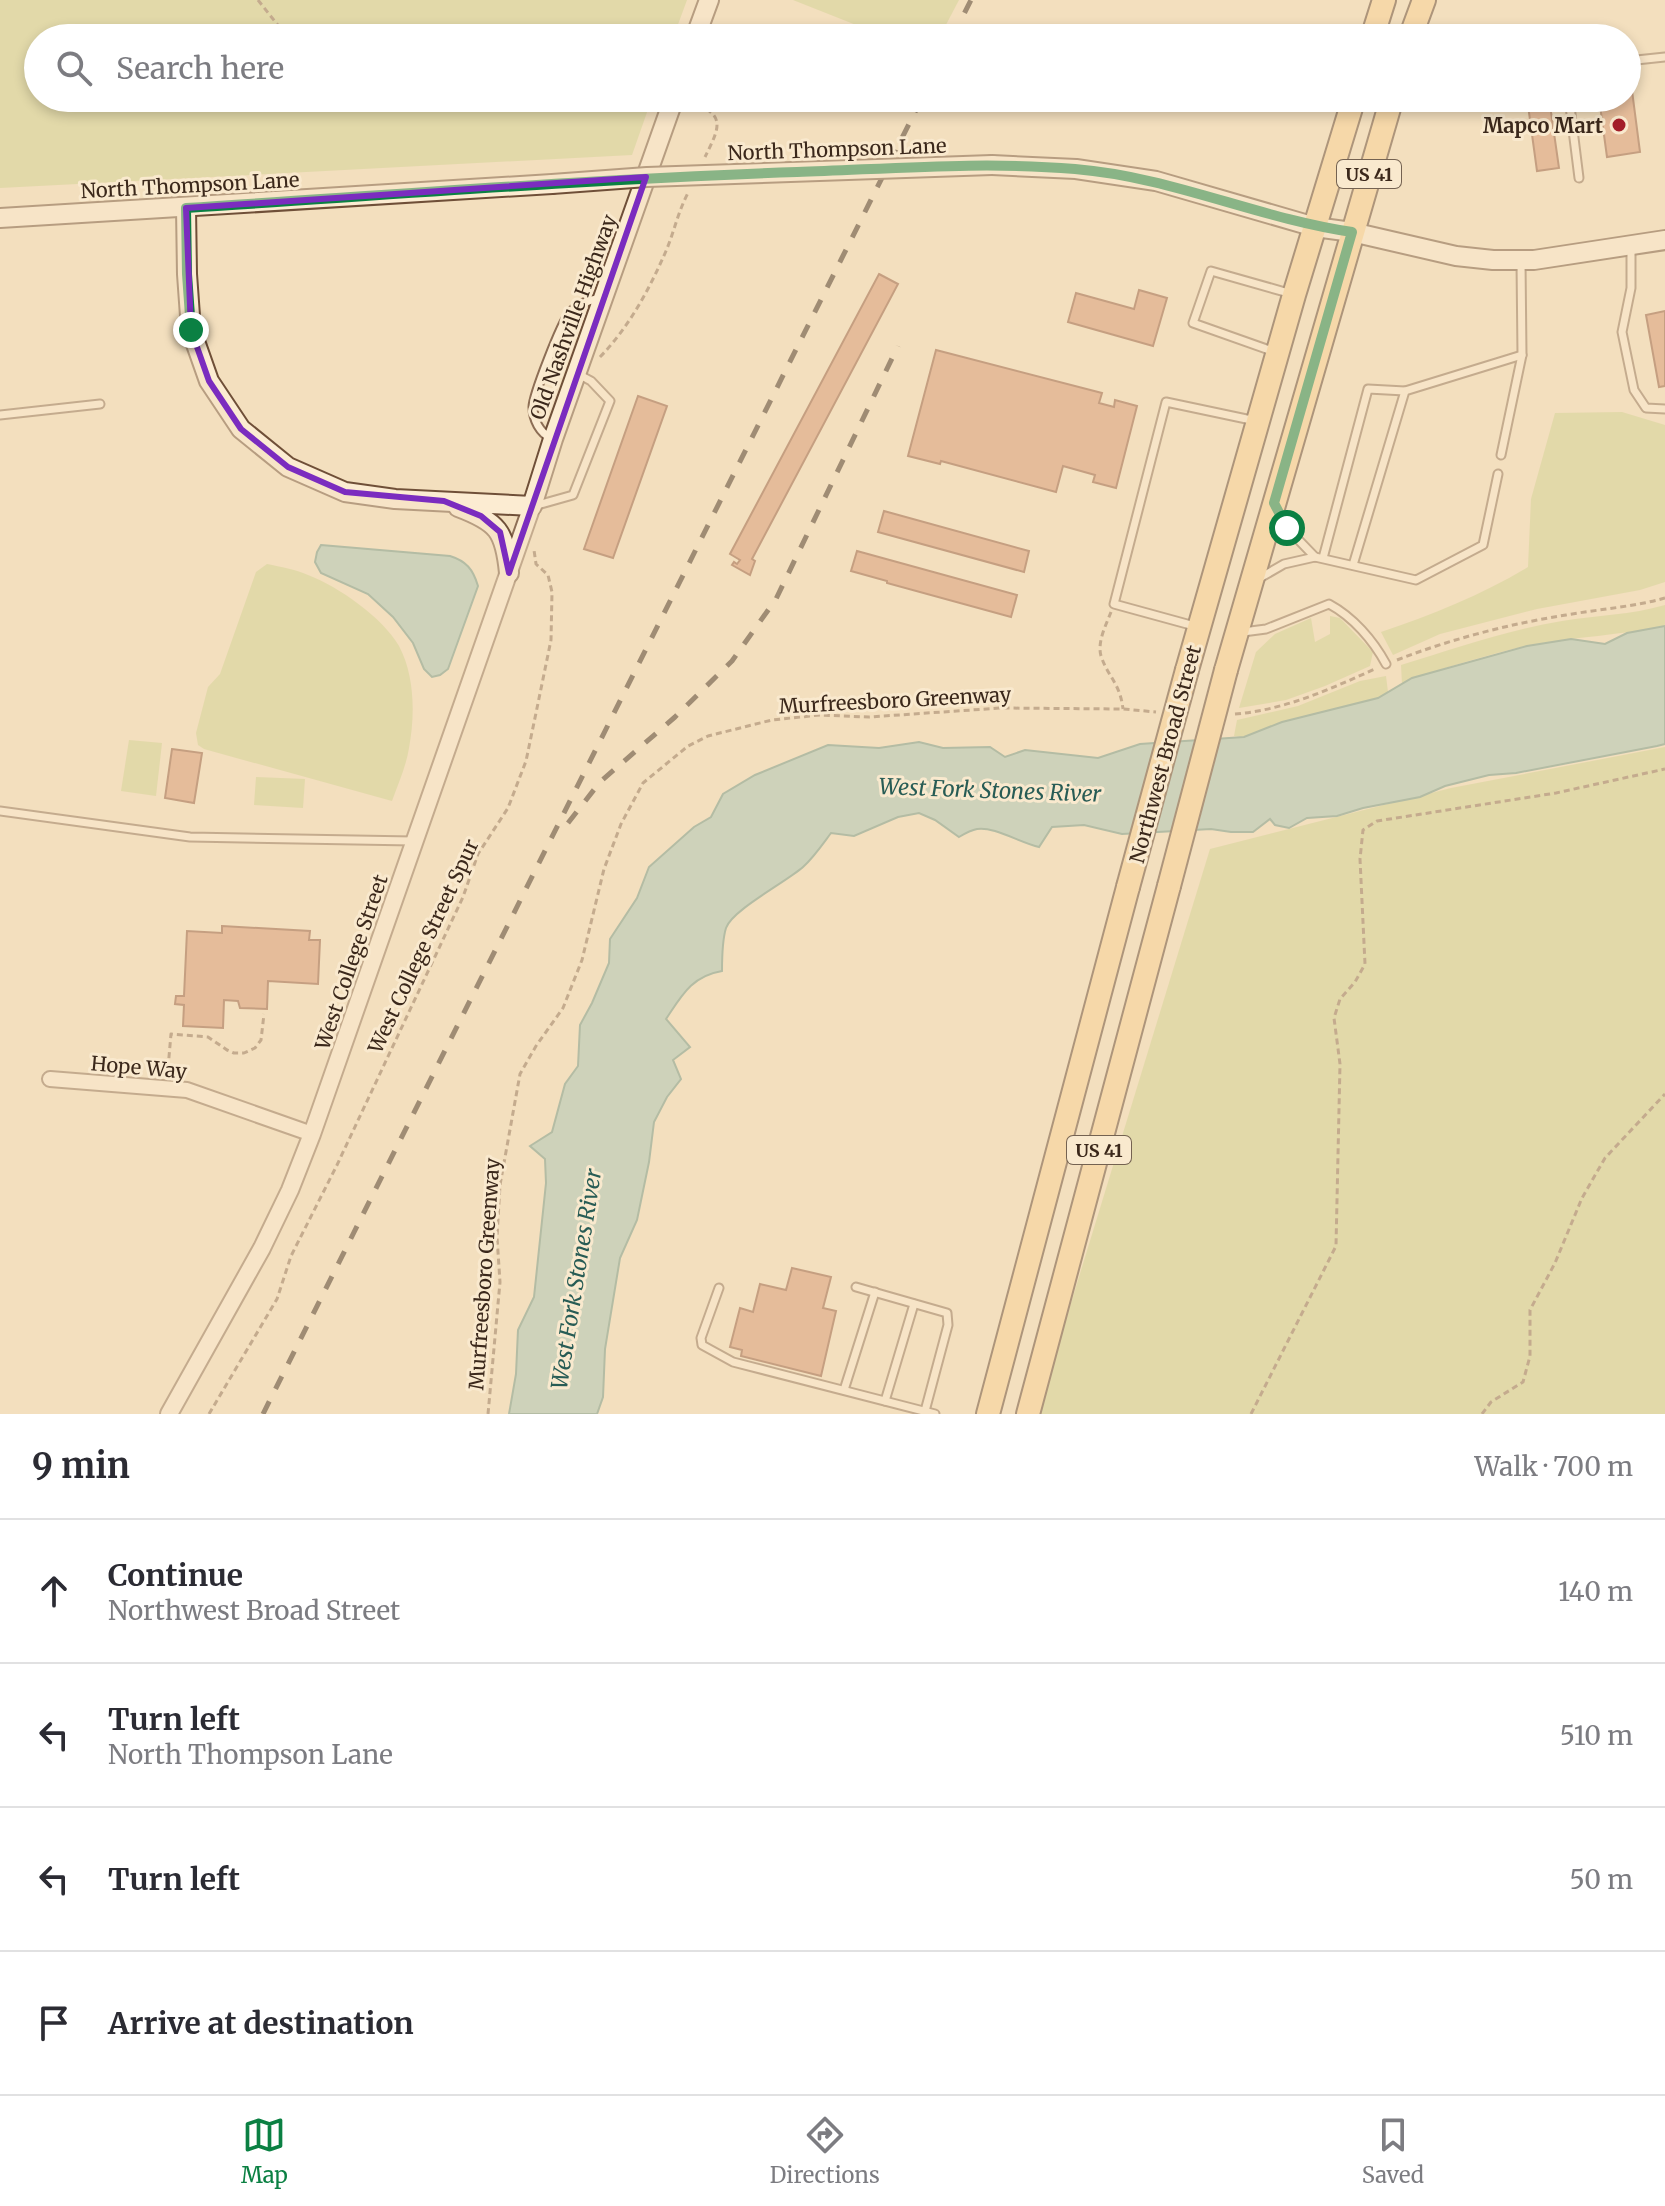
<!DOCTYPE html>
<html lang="en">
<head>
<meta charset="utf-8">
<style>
  body { margin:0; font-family:Merriweather,serif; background:#f7f7f7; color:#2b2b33 }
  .stop { position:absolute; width:24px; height:24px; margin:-18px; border:6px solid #0b8043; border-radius:50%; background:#fff }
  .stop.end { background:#0b8043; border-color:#fff; box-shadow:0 2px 8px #0008 }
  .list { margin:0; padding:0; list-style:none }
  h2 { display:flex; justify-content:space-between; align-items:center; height:104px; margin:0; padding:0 32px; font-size:34px }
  h2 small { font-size:26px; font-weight:400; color:#7c7c81 }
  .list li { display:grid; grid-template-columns:52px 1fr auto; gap:24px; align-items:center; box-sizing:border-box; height:144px; padding:0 32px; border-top:2px solid #e1e1e2 }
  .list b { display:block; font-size:30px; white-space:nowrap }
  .list p { margin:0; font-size:26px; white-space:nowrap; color:#7c7c81 }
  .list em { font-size:26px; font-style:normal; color:#7c7c81 }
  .icon { flex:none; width:44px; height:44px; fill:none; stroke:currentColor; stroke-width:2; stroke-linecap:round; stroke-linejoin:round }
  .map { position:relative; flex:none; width:1665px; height:1414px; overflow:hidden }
  .search { position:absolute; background:#fff; box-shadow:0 4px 12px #0003; left:24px; right:24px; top:24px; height:88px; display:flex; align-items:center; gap:20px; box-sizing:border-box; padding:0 28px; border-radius:44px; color:#7c7c81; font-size:30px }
  .sheet { height:680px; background:#fff }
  nav { display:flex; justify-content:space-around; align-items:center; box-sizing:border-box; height:112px; border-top:2px solid #e1e1e2; background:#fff; font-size:22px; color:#7c7c81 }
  nav a { display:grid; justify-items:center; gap:4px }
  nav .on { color:#0b8043 }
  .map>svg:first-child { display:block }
  .green { fill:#cfd291 }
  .water { fill:#a2c4b7; stroke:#689385; stroke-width:2 }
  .building { fill:#d59270; stroke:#8f5338; stroke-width:2 }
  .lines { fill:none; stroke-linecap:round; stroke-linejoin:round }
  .service-casing { stroke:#8d6e55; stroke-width:11 }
  .minor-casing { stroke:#8d6e55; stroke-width:18 }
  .tertiary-casing { stroke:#8d6e55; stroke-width:20 }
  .secondary-casing { stroke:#6f4f38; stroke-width:22 }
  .primary-casing { stroke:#5a3c2a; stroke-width:26 }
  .path { stroke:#8d6e55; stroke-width:3; stroke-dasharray:6 4; stroke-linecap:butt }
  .service { stroke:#fcecd2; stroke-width:7 }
  .minor { stroke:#fcecd2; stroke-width:14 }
  .tertiary { stroke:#fcecd2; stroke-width:16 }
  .secondary { stroke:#fcecd2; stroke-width:18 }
  .primary { stroke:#fbd191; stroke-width:22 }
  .rail { stroke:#3b281b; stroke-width:5; stroke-dasharray:14 14; stroke-linecap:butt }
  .secondary-bridge-casing { stroke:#6f4f38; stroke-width:22; stroke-linecap:butt }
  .primary-bridge-casing { stroke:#5a3c2a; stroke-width:26; stroke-linecap:butt }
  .secondary-bridge { stroke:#fcecd2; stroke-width:18 }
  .primary-bridge { stroke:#fbd191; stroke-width:22 }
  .route { stroke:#0b8043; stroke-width:10 }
  .marked { fill:none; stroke:#7b2cbf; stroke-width:6; stroke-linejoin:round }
  .poi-dot { fill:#a31e29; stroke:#f9e9ce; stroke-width:3 }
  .labels { text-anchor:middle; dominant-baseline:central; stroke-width:6; stroke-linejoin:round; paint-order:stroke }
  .shield { fill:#f9e9ce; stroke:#746251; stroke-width:2 }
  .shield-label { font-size:18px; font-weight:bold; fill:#3b281b }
  .poi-label { font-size:20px; font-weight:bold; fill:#3b281b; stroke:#f9e9ce; text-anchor:end }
  .street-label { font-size:20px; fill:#3b281b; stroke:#f9e9ce }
  .water-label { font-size:22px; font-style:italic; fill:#285c55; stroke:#f9e9ce }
</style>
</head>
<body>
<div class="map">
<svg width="1665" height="1414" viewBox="0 0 1665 1414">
  <rect width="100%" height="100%" fill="#f3dfbe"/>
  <g class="green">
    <polygon points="0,0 687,0 673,38 38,38 38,98 652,98 632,155 0,188"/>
    <polygon points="793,0 959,0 939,38 889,38"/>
    <path d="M1622,412L1665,425V582L1640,590L1537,609L1440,634L1393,655L1381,632C1432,615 1483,594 1528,567L1531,499L1555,413Z"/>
    <path d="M267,564C281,567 295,569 308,575C339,587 382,617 399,646C415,676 415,716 409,748C406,767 398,784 392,801L204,749L198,745L196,733L208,687L220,674L256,572Z"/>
    <path d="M1665,605V626C1621,635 1575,637 1531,645C1491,653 1451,667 1412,678L1402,684L1401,665C1453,649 1507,630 1562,621C1597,615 1631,615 1665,605Z"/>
    <polygon points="1330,616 1340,618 1373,652 1370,666 1325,686 1286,700 1239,708 1256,652 1275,634 1311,618 1315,642 1330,634"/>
    <polygon points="1386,676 1388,692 1378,698 1282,722 1244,737 1234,736 1237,720 1298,706 1360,681"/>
    <polygon points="129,740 162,743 156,796 121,791"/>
    <polygon points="1665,747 1665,1414 1037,1414 1210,849 1451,788"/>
    <polygon points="256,777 305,779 303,808 254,805"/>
  </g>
  <g class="water">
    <path d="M321,545L450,556C466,561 473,569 478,586L448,669L440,675L432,677L424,669L413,643L393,617L368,594L321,573L315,562L317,552Z"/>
    <path d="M1665,626V744L1657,746L1516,773L1489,775L1445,786L1420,797L1363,808L1337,816L1307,818L1289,828L1275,825L1270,819L1253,832H1231L1211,829L1122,834L1084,825L1052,827L1039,847C1021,843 993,826 977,829C971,830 964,834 959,837L935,820L919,813L898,817L854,836L831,833C822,845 814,857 803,867C786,882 732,910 726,928C722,941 722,957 722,971C692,976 682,995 666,1019L690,1047L673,1060L681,1079L667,1097L654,1122L649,1162L637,1220L620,1258L605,1349L603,1397L597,1414H509L516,1374L518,1330L534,1297L546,1183L545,1159L530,1146L552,1132L565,1084L578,1066L580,1025L592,1003L609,963L610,939L637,898L649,867L694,827L711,817L723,794L755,775L828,745L879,748L919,742L943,748L990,747L1005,757L1025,750L1098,758L1140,744L1244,737L1282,722L1378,698L1412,678L1527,646L1571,639L1605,644L1627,633Z"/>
  </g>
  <g class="building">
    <polygon points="1631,83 1640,152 1607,157 1599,98 1627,98 1627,84"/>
    <polygon points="1527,98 1549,98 1559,168 1537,171"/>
    <polygon points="879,274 898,284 752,559 755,561 750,575 732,565 734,562 737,564 740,560 730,554"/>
    <polygon points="1139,290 1167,298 1153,346 1068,322 1076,293 1134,309"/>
    <polygon points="1665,311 1665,386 1659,387 1646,315"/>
    <polygon points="936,350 1102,393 1099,403 1114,407 1115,400 1137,406 1116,488 1093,482 1095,475 1063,466 1056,492 941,461 940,464 908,456"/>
    <polygon points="638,396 667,406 613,558 584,549"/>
    <polygon points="884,511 1029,551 1024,572 878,532"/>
    <polygon points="857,551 1017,595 1011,617 887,583 887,581 851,571"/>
    <polygon points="172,749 202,753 194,803 165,798"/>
    <polygon points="222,926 310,931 309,940 320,940 318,984 268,981 267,1009 240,1008 238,1001 224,1000 223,1028 183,1026 184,1005 175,1004 176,996 184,996 187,931 222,933"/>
    <polygon points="792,1268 831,1277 823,1308 836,1311 821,1376 741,1356 742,1350 730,1347 740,1308 753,1312 760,1284 786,1290"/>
  </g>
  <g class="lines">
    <defs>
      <g id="service">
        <polyline points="1627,61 1665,57"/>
        <polyline points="1569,98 1579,178"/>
        <polyline points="1631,248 1631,288 1622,332 1634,390 1646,408 1665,409"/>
        <polyline points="1275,352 1193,323 1211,271 1292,294"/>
        <polyline points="0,415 100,404"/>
        <path d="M551,438C540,433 533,420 533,407C533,395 561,324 569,314C577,304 589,300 601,298"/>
        <polyline points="1501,455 1522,355 1521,262"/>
        <polyline points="534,506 573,495 610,401 591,381 578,374"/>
        <polyline points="1278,513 1287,528 1315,557"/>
        <polyline points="1323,558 1368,389 1405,391"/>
        <polyline points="1353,565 1405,391 1522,355"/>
        <polyline points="1258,579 1284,564 1315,557 1416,580 1483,545 1498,474"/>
        <polyline points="1198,627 1114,604 1166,402 1256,421"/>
        <path d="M1243,632L1266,629L1329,604C1353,617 1373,640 1386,664"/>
        <polyline points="0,811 190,837 413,841"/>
        <polyline points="856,1287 947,1313 948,1325 925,1411"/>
        <polyline points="719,1288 701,1338 702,1345 733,1362 935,1414"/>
        <polyline points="844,1390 875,1292"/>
        <polyline points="885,1401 914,1304"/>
      </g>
      <polyline id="minor" points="50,1079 187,1090 312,1134"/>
      <polyline id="tertiary" points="169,1414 262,1248 290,1190 312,1134 532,506"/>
      <g id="secondary">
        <polyline points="695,38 709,0"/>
        <polyline points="992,165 1076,169 1156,181 1315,227 1352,232 1456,256 1493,260 1534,260 1665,240"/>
        <polyline points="186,208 187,274 191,330 209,381 241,429 288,467 345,492 395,499 532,506 553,439 674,98"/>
        <polyline points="0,218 552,184"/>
        <path d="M458,507C498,522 505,531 509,573"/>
      </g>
      <g id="primary">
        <polyline points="1372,38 1384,0"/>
        <polyline points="1410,38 1424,0"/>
        <polyline points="1187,670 1294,295 1354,98"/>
        <polyline points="1226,670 1392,98"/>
        <polyline points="988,1414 1128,887"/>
        <polyline points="1028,1414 1169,886"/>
      </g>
    </defs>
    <use href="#service" class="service-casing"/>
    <use href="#minor" class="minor-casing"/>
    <use href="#tertiary" class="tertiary-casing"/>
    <use href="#secondary" class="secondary-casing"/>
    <use href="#primary" class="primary-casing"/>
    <g class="path">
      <polyline points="258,0 288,38"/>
      <path d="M688,101C726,114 721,125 705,157"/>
      <path d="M600,357C629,327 649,290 666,251C674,232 678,212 688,193"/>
      <path d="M1111,612C1106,625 1097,642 1101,656C1108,677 1120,683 1123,709"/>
      <path d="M1397,660C1451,639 1509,624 1566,615C1600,609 1633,607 1665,598"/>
      <path d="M1235,714C1285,710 1330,689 1375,669"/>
      <polyline points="168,1068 171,1034 208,1037 227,1050 234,1053 244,1053 255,1048 261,1040 264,1014"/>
      <polyline points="209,1414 277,1299 291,1256 337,1165 463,897 478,854 508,808 526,761 536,713 551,640 552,592 548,575 536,564 534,550"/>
      <polyline points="488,1414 500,1282 497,1237 500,1185 520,1074 536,1046 563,1008 582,960 604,869 621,824 643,783 688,746 708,736 772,720 820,715 869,717 1001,708 1123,709 1156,712"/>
      <polyline points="1251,1414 1336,1246 1340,1064 1334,1018 1340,999 1355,982 1365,964 1360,859 1363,830 1377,821 1556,793 1665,769"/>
      <polyline points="1482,1414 1491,1402 1523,1382 1530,1356 1530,1310 1555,1263 1582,1198 1605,1158 1665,1094"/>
    </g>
    <use href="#service" class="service"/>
    <use href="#minor" class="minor"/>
    <use href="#tertiary" class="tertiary"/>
    <use href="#secondary" class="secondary"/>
    <use href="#primary" class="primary"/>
    <g class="rail">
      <polyline points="952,38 971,0"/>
      <polyline points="568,823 600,782 675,717 732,661 776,599 898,346"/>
      <polyline points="263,1414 922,98"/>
    </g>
    <defs>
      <polyline id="secondary-bridge" points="552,184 647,177 992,165"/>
      <g id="primary-bridge">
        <polyline points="1169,886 1226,670"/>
        <polyline points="1128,887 1187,670"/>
      </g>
    </defs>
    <use href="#secondary-bridge" class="secondary-bridge-casing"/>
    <use href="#primary-bridge" class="primary-bridge-casing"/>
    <use href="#secondary-bridge" class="secondary-bridge"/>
    <use href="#primary-bridge" class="primary-bridge"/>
  </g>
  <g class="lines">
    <path class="route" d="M191,330L187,274L186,208C390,195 593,179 797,172C889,169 983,161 1075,169C1172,177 1257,218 1352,232L1274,503L1287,528"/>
  </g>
  <path d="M0 0H1665V1414H0ZM646,177L509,573L500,532L481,516L444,501L345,492L288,467L241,429L209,381L191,330L186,208Z" fill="#f3dfbe" fill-opacity=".55" fill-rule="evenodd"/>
  <path class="marked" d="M646,177L509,573L500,532L481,516L444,501L345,492L288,467L241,429L209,381L191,330L186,208Z"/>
  <circle class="poi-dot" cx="1619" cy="125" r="8"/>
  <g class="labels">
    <g class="shield">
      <rect x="1337" y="160" width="64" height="28" rx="6"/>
      <rect x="1067" y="1136" width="64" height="28" rx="6"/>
    </g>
    <g class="shield-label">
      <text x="1369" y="174">US 41</text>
      <text x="1099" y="1150">US 41</text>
    </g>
    <g class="poi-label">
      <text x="1603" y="125">Mapco Mart</text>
    </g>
    <g class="street-label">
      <text transform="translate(837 149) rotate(-2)">North Thompson Lane</text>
      <text transform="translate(190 185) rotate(-3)">North Thompson Lane</text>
      <text transform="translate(573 317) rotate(-70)">Old Nashville Highway</text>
      <text transform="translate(895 700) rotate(-3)">Murfreesboro Greenway</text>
      <text transform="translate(1165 754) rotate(-75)">Northwest Broad Street</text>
      <text transform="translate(423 946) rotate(-65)">West College Street Spur</text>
      <text transform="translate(351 962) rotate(-71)">West College Street</text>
      <text transform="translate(139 1067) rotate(5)">Hope Way</text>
      <text transform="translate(484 1274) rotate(-86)">Murfreesboro Greenway</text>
    </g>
    <g class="water-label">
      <text transform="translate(990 790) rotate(2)">West Fork Stones River</text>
      <text transform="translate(576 1279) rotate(-81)">West Fork Stones River</text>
    </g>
  </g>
</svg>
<div class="stop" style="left:1287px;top:528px"></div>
<div class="stop end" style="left:191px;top:330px"></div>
<div class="search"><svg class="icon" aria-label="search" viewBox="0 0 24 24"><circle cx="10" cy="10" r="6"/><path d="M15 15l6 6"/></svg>Search here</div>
</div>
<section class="sheet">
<h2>9 min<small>Walk · 700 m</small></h2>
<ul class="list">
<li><svg class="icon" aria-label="ahead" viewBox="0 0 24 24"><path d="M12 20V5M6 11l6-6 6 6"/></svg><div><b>Continue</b><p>Northwest Broad Street</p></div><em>140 m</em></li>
<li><svg class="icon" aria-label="left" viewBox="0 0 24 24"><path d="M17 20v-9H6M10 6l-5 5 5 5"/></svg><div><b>Turn left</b><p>North Thompson Lane</p></div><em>510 m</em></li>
<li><svg class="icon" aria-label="left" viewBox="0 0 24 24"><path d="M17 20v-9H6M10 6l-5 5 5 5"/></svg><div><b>Turn left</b></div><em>50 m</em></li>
<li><svg class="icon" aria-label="arrive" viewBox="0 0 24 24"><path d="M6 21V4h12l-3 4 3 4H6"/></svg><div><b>Arrive at destination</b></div></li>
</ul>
</section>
<nav>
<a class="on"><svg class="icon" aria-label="map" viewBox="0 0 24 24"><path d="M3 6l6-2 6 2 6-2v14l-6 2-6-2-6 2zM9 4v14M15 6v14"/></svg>Map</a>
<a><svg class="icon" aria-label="directions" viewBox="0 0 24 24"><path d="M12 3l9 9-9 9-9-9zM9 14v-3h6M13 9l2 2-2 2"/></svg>Directions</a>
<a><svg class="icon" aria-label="saved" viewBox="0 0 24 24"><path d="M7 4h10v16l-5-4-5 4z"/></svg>Saved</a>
</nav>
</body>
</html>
